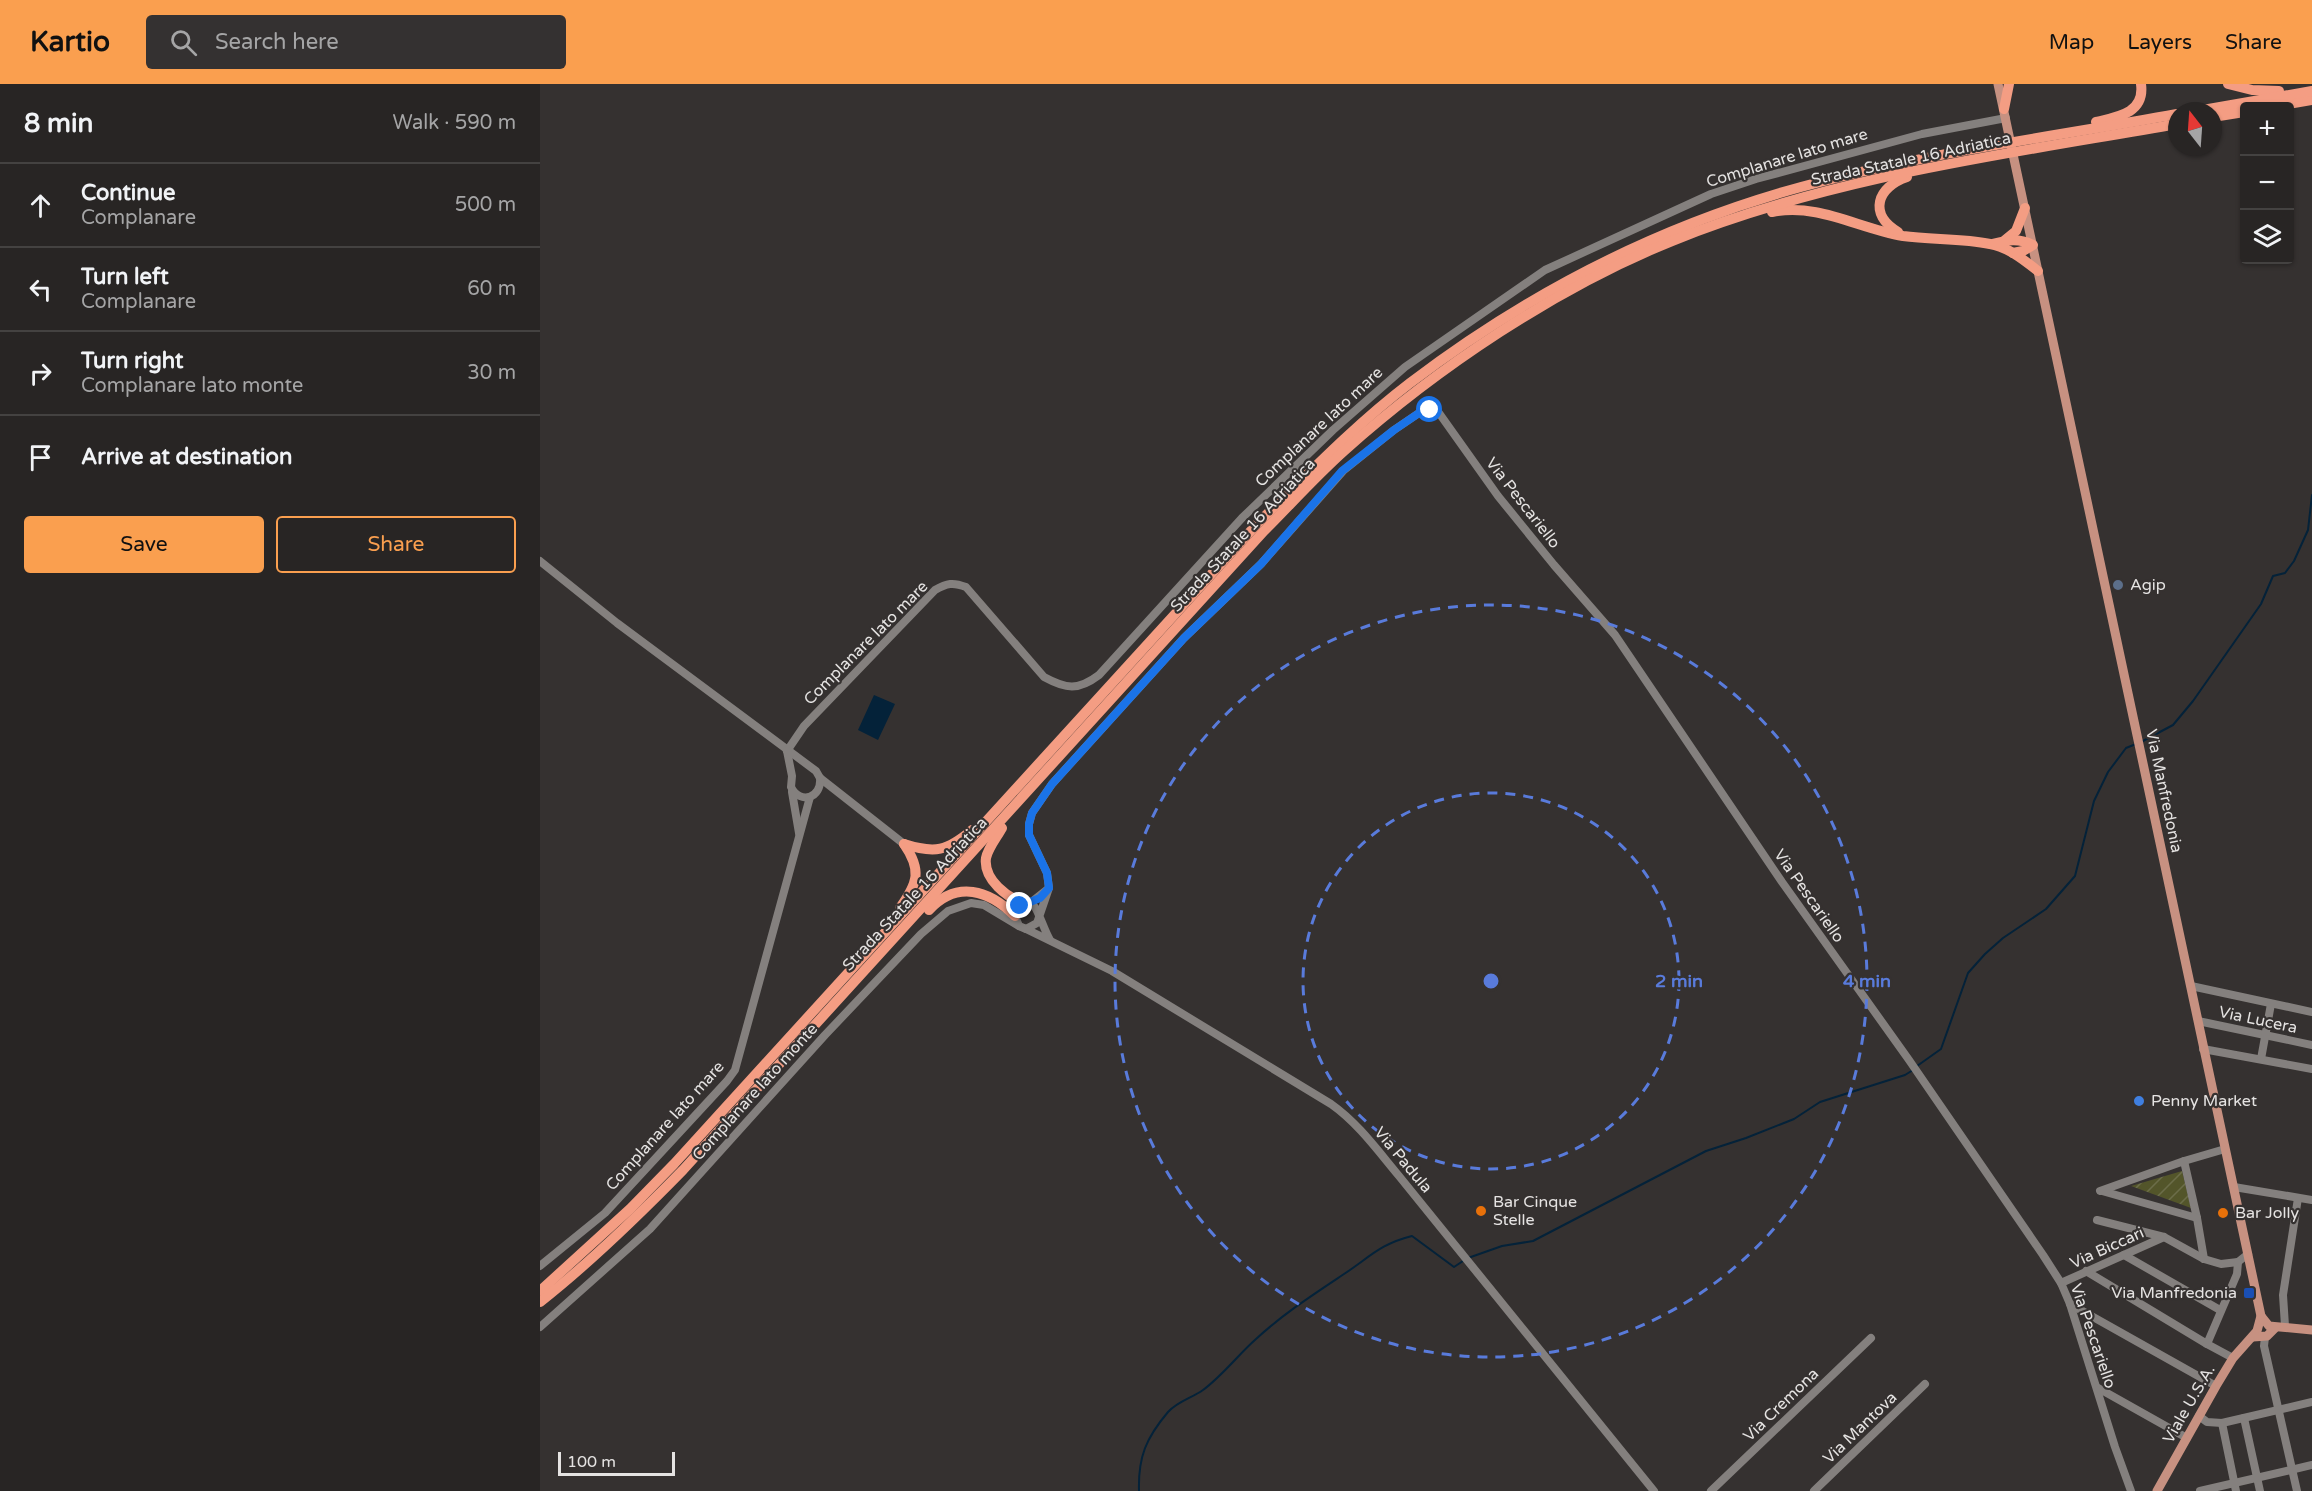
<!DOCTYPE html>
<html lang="en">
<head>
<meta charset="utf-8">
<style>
  body { margin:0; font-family:"Varela Round",sans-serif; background:#343131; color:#f1f3f6 }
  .controls { position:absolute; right:18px; top:18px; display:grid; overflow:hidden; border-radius:6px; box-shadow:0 2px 4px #0004 }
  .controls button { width:54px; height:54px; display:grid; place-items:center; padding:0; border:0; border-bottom:2px solid #444241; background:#282524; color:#f1f3f6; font:30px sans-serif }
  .compass { position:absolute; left:1628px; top:18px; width:54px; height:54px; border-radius:50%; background:#282524; box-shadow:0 2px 4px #0004; rotate:343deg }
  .scale { position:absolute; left:18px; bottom:15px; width:117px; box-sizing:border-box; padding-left:6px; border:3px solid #e5e3e2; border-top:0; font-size:16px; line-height:21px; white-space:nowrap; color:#e5e3e2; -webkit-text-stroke:4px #353130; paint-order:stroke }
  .stop { position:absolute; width:18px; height:18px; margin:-14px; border:4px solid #1a73e8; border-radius:50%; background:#fff }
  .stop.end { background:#1a73e8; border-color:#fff; box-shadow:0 2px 6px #0008 }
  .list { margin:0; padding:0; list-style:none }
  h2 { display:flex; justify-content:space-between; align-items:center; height:78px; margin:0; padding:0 24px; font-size:26px }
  h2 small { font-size:20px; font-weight:400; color:#a5a5a6 }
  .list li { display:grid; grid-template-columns:39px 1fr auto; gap:18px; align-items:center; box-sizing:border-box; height:84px; padding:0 24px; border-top:2px solid #444241 }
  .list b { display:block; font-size:22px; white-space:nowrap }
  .list p { margin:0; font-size:20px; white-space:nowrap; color:#a5a5a6 }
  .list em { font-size:20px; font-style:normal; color:#a5a5a6 }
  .actions { display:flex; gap:12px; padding:18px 24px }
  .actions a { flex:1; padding:14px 0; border:2px solid #fa9f4f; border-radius:6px; text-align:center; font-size:21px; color:#fa9f4f }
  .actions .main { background:#fa9f4f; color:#111 }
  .icon { flex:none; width:33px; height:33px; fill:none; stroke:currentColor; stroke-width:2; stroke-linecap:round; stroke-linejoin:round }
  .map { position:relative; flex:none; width:1772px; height:1407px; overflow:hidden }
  header { display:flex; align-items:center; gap:36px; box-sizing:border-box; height:84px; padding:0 30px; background:#fa9f4f; color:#111 }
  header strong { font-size:28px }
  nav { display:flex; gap:33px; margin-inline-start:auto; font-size:21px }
  .search { width:420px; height:54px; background:#343131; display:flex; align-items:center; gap:15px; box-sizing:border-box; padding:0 21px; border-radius:6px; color:#a5a5a6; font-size:22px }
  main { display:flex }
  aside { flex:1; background:#282524 }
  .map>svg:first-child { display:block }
  .garden { fill:url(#garden-furrows) }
  .water { fill:#042239 }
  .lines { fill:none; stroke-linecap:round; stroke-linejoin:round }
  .stream { stroke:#042239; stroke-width:2 }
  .minor { stroke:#84807e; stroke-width:8 }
  .major { stroke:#c79181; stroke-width:9 }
  .highway { stroke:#f49d83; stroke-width:10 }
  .route { stroke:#1a73e8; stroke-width:8 }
  .ring { fill:none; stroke:#597bdb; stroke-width:3; stroke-dasharray:10 8 }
  .service-dot { fill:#5c6f8a; stroke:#353130; stroke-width:2 }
  .shop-dot { fill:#3f7fe0; stroke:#353130; stroke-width:2 }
  .food-dot { fill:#e8710a; stroke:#353130; stroke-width:2 }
  .transit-dot { fill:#1a4fb4; stroke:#353130; stroke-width:2 }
  .labels { text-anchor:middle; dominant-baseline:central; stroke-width:4.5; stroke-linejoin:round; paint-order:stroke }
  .street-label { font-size:16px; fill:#e5e3e2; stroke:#353130 }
  .poi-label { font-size:16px; fill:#e5e3e2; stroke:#353130; text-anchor:start }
  .centre { fill:#597bdb; stroke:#353130; stroke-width:3 }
  .ring-label { font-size:18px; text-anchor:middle; font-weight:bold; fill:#597bdb; stroke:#353130; stroke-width:4.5; stroke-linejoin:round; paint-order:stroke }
</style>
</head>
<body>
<header>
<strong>Kartio</strong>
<div class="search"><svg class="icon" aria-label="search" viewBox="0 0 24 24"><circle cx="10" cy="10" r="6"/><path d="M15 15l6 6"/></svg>Search here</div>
<nav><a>Map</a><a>Layers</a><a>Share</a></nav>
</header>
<main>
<aside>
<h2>8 min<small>Walk · 590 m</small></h2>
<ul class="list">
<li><svg class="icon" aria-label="ahead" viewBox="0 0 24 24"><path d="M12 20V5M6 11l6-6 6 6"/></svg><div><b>Continue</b><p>Complanare</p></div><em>500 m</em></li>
<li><svg class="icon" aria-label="left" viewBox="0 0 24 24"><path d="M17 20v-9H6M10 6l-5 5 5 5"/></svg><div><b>Turn left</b><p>Complanare</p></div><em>60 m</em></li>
<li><svg class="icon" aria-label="right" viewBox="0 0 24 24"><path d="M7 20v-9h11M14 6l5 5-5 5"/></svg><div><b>Turn right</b><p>Complanare lato monte</p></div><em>30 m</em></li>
<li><svg class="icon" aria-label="arrive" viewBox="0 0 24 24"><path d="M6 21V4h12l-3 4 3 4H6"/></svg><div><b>Arrive at destination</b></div></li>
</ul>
<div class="actions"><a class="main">Save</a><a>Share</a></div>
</aside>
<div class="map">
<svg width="1772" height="1407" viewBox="0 0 1772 1407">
  <defs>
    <pattern id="garden-furrows" width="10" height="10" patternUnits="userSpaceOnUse" patternTransform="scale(1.5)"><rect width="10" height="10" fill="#53552a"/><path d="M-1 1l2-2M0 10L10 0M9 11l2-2" fill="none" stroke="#6c6d49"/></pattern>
  </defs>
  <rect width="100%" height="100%" fill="#353130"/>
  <polygon class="garden" points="1642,1087 1651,1124 1591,1102"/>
  <polygon class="water" points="334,611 355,620 338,656 318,646"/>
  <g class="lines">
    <g class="stream">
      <polyline points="1601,658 1633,641 1653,617 1721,520 1733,492 1745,489 1754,477 1768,446 1772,411"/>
      <polyline points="1377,982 1401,965 1428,889 1445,870 1463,854 1506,825 1535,792 1554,717 1568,688 1586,664 1596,660"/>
      <polyline points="928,1174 962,1162 993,1157 1166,1067 1206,1054 1254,1035 1280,1018 1365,991 1373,986"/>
      <path d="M599,1407C598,1373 606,1354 628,1328C638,1317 652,1314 663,1306C682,1292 698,1271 716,1255C743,1230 774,1210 804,1190C830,1173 840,1160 872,1152L914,1183L923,1177"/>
    </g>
    <g class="minor">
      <polyline points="0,477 77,539 276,687 280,694 364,760"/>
      <path d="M247,667L264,642L395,506C407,499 413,498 426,503L504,593C526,605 538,607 559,591L702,434L793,346L865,283L1005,186L1171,110L1216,95L1382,50L1466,34"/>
      <path d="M247,667L252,692L251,703C260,721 282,714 280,694"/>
      <polyline points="252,708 259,749"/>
      <polyline points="489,820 508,805"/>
      <path d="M486,845L572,887L791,1020C818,1039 838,1067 859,1092L1114,1407"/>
      <path d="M510,856C504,846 499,828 494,822C484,818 477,822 475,832L479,842L486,845L497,839L509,804L507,789L489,751V740L492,729L512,700L644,554L721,480L803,387L854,346L879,329L890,326L899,329L958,412L1014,481L1075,551L1242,798L1369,976L1503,1171L1521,1199L1530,1220L1575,1363L1591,1407"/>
      <polyline points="1651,902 1772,928"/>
      <polyline points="1658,937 1772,961"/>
      <polyline points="1663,965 1772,985"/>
      <polyline points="1721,975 1731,920"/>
      <polyline points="1644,1077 1685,1065"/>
      <polyline points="1694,1103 1772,1116"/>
      <polyline points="1560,1107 1644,1077 1657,1134 1664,1175"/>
      <polyline points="1562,1107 1657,1134"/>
      <polyline points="1557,1136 1624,1153 1664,1175 1681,1180 1698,1178 1708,1170"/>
      <polyline points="1584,1171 1680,1226"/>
      <polyline points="0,1182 65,1129 187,997 195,986 270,713"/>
      <polyline points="1546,1187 1667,1260 1693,1274"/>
      <polyline points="1521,1199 1624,1153"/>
      <polyline points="1530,1220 1676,1302"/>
      <polyline points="1745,1242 1743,1211 1758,1114"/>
      <polyline points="0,1243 110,1145 285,951 381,850 408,827 431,819 444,821 479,842"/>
      <polyline points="1725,1253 1724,1262 1757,1407"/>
      <polyline points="1667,1260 1697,1190 1698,1178"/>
      <polyline points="1558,1304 1647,1354"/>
      <polyline points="1659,1332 1667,1338 1682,1339 1772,1318"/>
      <polyline points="1704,1334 1720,1407"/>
      <polyline points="1682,1339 1696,1407"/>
      <polyline points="1171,1407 1331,1254"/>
      <polyline points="1274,1407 1385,1300"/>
      <polyline points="1660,1407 1772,1381"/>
    </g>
    <g class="major">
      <polyline points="1458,0 1721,1232 1717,1247 1693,1274 1676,1302 1617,1407"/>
      <polyline points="1721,1232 1729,1242 1772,1246"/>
      <polyline points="1713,1253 1727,1252 1735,1244"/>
    </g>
    <g class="highway">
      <polyline points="1688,0 1712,6 1739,7"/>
      <polyline points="1736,22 1772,16"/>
      <polyline points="1464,25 1469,0"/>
      <polyline points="1657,27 1772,7"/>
      <polyline points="1673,33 1704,28"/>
      <path d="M1556,38C1578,33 1605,29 1601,0"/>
      <path d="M1232,128C1279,119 1317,144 1363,152C1391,156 1422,154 1450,160C1468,163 1484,176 1498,187"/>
      <path d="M1358,148C1328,130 1337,103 1367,93"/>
      <polyline points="1465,156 1476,147 1485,124"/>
      <path d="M1452,160C1467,156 1479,154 1493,161L1483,167L1473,169"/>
      <path d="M462,744C457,753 448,764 446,774C443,796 468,814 485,820"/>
      <path d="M364,760C395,770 407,767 432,746"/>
      <path d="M360,824C378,799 382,786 364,760"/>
      <path d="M389,826C417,796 449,806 475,832"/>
      <path d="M0,1207L90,1125L134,1080L718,439C767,391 815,341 870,299C987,210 1119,142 1261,103C1384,69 1512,53 1637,30"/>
      <path d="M0,1218C51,1178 97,1133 143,1086L724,447C751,420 776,392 804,367C898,283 1016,204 1132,157C1293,92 1467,70 1637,40"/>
    </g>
  </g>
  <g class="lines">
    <polyline class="route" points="480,822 500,814 509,804 507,789 489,751 489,740 492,729 512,700 644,554 721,480 802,387 854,346 879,329 890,326"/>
  </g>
  <g class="ring">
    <circle cx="951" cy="897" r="188"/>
    <circle cx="951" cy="897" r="376"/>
  </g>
  <circle class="service-dot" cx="1578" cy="501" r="6"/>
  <circle class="shop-dot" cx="1599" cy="1017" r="6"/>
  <g class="food-dot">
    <circle cx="941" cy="1127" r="6"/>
    <circle cx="1683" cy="1129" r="6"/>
  </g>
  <rect class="transit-dot" x="1703" y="1203" width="12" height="12" rx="3"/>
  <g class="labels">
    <g class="street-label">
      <text transform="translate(1247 74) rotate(-17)">Complanare lato mare</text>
      <text transform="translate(1371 75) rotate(-12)">Strada Statale 16 Adriatica</text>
      <text transform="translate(779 343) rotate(-43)">Complanare lato mare</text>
      <text transform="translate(983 419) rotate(52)">Via Pescariello</text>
      <text transform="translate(703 451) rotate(-47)">Strada Statale 16 Adriatica</text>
      <text transform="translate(326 559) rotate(-45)">Complanare lato mare</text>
      <text transform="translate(1624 707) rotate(78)">Via Manfredonia</text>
      <text transform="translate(375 810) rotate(-47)">Strada Statale 16 Adriatica</text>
      <text transform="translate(1269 812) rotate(55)">Via Pescariello</text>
      <text transform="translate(1718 936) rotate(12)">Via Lucera</text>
      <text transform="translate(215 1008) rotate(-48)">Complanare lato monte</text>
      <text transform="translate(125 1042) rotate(-48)">Complanare lato mare</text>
      <text transform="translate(863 1076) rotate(50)">Via Padula</text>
      <text transform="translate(1567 1164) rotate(-24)">Via Biccari</text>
      <text transform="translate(1553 1252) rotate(71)">Via Pescariello</text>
      <text transform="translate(1649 1320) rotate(-60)">Viale U.S.A.</text>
      <text transform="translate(1241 1321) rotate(-44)">Via Cremona</text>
      <text transform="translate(1320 1344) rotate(-44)">Via Mantova</text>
    </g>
    <g class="poi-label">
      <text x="1590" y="501">Agip</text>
      <text x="1611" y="1017">Penny Market</text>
      <text x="953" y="1118">Bar Cinque<tspan x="953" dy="18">Stelle</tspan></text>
      <text x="1695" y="1129">Bar Jolly</text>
      <text x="1697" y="1209" text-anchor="end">Via Manfredonia</text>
    </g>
  </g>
  <circle cx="951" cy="897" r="9" class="centre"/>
  <g class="ring-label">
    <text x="1139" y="903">2 min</text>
    <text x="1327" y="903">4 min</text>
  </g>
</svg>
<div class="controls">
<button>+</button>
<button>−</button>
<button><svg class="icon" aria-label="layers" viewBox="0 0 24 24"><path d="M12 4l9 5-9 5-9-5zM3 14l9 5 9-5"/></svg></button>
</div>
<svg class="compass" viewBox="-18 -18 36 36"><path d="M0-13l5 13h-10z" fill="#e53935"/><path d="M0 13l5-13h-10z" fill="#a5a5a6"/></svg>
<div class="scale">100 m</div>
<div class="stop" style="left:890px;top:326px"></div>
<div class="stop end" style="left:480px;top:822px"></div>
</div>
</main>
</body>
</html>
